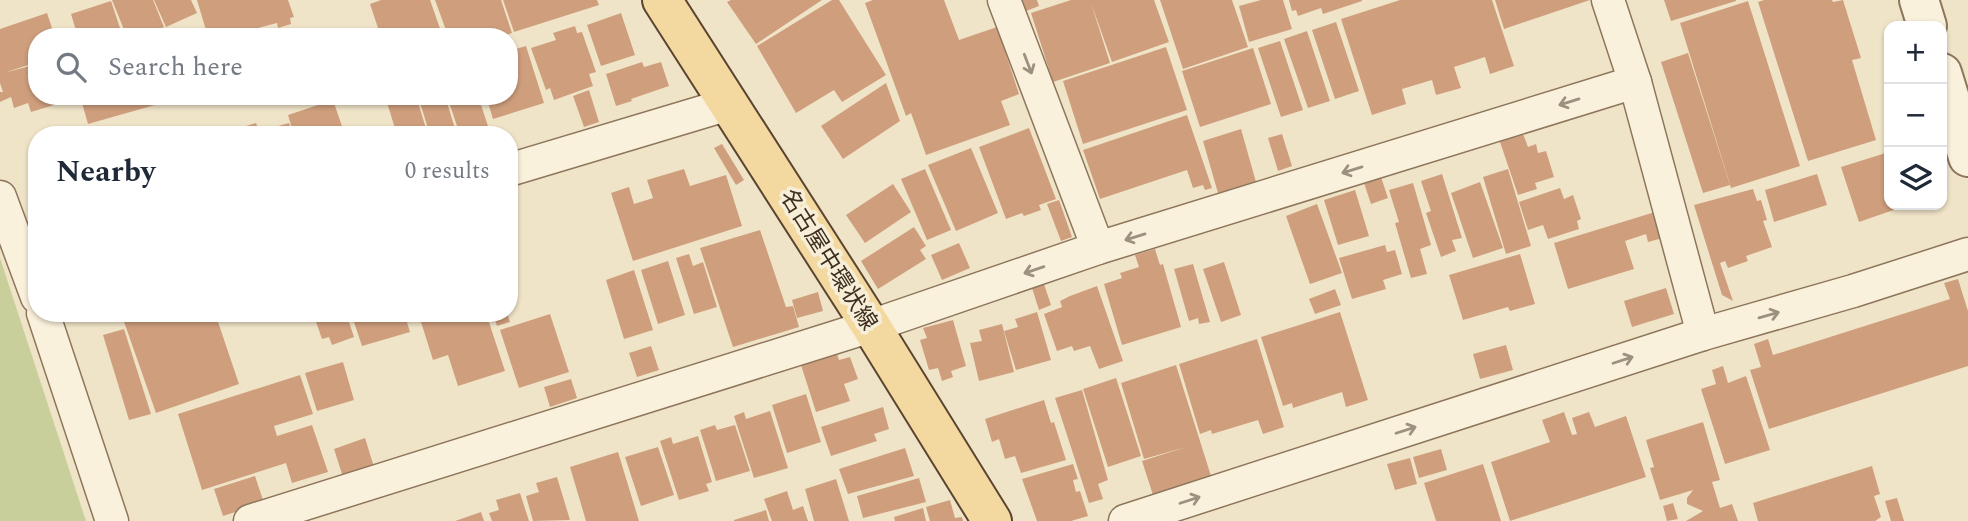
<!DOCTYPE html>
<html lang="en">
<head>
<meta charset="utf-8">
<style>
  body { margin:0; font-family:Spectral,"Noto Sans JP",serif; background:#f6f6f7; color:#1f2937 }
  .controls { position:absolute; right:21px; top:21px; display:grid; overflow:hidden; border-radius:14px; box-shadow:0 2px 5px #0004 }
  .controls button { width:63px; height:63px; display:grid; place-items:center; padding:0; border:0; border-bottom:2px solid #e0e1e3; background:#fff; color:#1f2937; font:35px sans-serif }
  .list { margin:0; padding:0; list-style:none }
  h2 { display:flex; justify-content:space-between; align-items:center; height:91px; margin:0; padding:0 28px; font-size:30px }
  h2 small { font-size:23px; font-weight:400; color:#747a83 }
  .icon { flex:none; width:38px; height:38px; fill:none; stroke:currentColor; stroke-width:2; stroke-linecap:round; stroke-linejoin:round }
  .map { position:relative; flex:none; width:1968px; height:521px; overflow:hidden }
  .search { position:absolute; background:#fff; box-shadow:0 2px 5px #0004; left:28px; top:28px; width:490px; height:77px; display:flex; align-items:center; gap:18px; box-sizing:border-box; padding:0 24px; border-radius:28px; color:#747a83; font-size:26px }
  .panel { position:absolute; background:#fff; box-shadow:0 2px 5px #0004; left:28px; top:126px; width:490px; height:196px; border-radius:28px }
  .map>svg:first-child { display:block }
  .green { fill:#c9cf9b }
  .building { fill:#cf9f7d }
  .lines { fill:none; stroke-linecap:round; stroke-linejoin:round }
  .minor-casing { stroke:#8d765c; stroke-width:35 }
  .tertiary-casing { stroke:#8d765c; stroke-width:42 }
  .primary-casing { stroke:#5b4430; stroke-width:42 }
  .minor { stroke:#faf1dc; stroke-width:32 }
  .tertiary { stroke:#faf1dc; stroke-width:38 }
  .primary { stroke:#f3d9a0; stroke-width:38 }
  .oneway { stroke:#9c907e }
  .labels { text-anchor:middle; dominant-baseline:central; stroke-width:7; stroke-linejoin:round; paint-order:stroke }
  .street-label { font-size:23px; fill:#3d2e20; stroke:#f7eed8 }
</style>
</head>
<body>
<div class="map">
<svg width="1968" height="521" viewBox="0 0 1968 521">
  <rect width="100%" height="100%" fill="#f0e4c8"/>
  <polygon class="green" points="0,258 86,521 0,521"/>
  <g class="building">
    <polygon points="112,0 153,0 164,27 142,37 127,37"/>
    <polygon points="154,0 191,0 197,13 166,27"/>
    <polygon points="197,0 288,0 294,17 290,18 291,24 278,28 277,23 224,37 208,37"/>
    <polygon points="381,0 430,0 443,37 381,37 370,4"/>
    <polygon points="435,0 501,0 512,33 500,37 467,37 464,28 447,33"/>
    <polygon points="503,0 597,0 599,5 514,32"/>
    <polygon points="731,0 822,0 756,44 727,2"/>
    <polygon points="832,0 839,0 886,75 842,102 834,90 796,113 757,46"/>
    <polygon points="873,0 944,0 959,40 997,27 1019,94 1001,101 1010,125 926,155 911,113 906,116 865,3"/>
    <polygon points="1022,0 1037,0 1039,6 1026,11"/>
    <polygon points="1071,0 1154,0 1169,42 1112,62 1091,3 1110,63 1053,82 1031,13"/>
    <polygon points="1160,0 1232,0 1248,47 1183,69"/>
    <polygon points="1261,0 1283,0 1292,29 1249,42 1239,6"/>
    <polygon points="1289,0 1362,0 1362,1 1323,14 1321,8 1298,16 1296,10 1292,11"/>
    <polygon points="1400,0 1492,0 1514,66 1490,74 1485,57 1454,67 1461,88 1436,95 1432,80 1402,89 1406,104 1372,115 1341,19"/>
    <polygon points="1495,0 1590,0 1504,29"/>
    <polygon points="1664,0 1736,0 1736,1 1671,21"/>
    <polygon points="1764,0 1832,0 1833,2 1843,0 1861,58 1852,60 1876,140 1808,161 1758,2"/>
    <polygon points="111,1 123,37 78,37 71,14"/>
    <polygon points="1748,1 1800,166 1731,188 1680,23"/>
    <polygon points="47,13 55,37 37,37 37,62 4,73 37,64 37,96 70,96 71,100 31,112 28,103 14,108 11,97 0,102 0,92 3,92 0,83 0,29"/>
    <polygon points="621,13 635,55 601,66 587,25"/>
    <polygon points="1336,22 1359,91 1335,99 1312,30"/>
    <polygon points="575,26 577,33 582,32 596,72 589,74 593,86 554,100 550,88 546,90 531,48 556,40 553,33"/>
    <polygon points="1307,31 1330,101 1308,108 1284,39"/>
    <polygon points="1280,41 1303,110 1281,117 1258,48"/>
    <polygon points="526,46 544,103 493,119 486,96 509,96 509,51"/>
    <polygon points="1166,47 1187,110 1083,144 1063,81"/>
    <polygon points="1253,48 1271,104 1200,127 1182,71"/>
    <polygon points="1688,53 1730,185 1703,193 1661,62"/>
    <polygon points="642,62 644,67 661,62 669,86 631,99 632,101 616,106 606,74"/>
    <polygon points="886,83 900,121 843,159 821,126"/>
    <polygon points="589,90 599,122 584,127 573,96"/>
    <polygon points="80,96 183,96 183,97 88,124"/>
    <polygon points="385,96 416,96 428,135 397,135"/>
    <polygon points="418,96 445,96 457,135 430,135"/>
    <polygon points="447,96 478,96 491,135 460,135"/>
    <polygon points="333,100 345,135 294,135 288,115"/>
    <polygon points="1187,115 1212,188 1205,190 1203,185 1193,188 1187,170 1100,199 1083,150"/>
    <polygon points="256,123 260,135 220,135 220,134"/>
    <polygon points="289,123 293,135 263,135 261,131"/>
    <polygon points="1029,128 1056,199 1039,205 1041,210 1024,216 1022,213 1006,219 979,147"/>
    <polygon points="1241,129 1256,182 1218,193 1203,141"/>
    <polygon points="1522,131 1528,147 1536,144 1538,153 1546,151 1554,177 1535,183 1537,189 1518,195 1499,139"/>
    <polygon points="1282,134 1292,166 1278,171 1268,138"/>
    <polygon points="722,144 744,180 736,185 714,148"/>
    <polygon points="971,148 998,213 956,231 928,165"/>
    <polygon points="1889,152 1889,205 1908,205 1859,222 1841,167"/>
    <polygon points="684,169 690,186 726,175 742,226 633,261 611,193 629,187 634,204 653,198 647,180"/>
    <polygon points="925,169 951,230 927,240 901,179"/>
    <polygon points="1508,169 1531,246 1506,254 1483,177"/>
    <polygon points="1442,174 1462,238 1452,240 1456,251 1441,257 1426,213 1431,211 1421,181"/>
    <polygon points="1817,174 1827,205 1774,222 1765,190"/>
    <polygon points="1381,177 1388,198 1371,204 1364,183"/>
    <polygon points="1480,182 1503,248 1473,258 1451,193"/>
    <polygon points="1413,183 1431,245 1420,249 1427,274 1411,278 1395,223 1399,222 1389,190"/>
    <polygon points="893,184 911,212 865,243 846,215"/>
    <polygon points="1560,188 1564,199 1573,195 1581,219 1577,221 1579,229 1548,239 1543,225 1528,230 1519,202"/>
    <polygon points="1753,189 1757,201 1761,200 1767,220 1763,221 1772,247 1746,256 1748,261 1728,268 1725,261 1720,263 1733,301 1722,295 1694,205"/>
    <polygon points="1355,190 1369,236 1338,245 1324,200"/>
    <polygon points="1059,200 1072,237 1061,241 1047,204"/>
    <polygon points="1317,204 1342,273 1310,284 1286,216"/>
    <polygon points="1655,212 1663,238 1648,242 1646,234 1625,241 1634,269 1568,289 1554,243"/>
    <polygon points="914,227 926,246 920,250 926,259 878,289 861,261"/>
    <polygon points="760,230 786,307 793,306 799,327 733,347 700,248"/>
    <polygon points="959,243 970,268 942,280 931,255"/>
    <polygon points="1385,245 1387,252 1395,250 1402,274 1383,280 1386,289 1352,299 1339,258"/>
    <polygon points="1155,249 1160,265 1163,264 1181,327 1122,345 1104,284 1122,278 1120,273 1139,267 1135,255"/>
    <polygon points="689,254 693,266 703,262 717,307 694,314 676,258"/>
    <polygon points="1520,254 1535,304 1510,311 1508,307 1463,320 1449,275"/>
    <polygon points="668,261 685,315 658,324 641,270"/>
    <polygon points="1224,262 1241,315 1221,322 1203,269"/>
    <polygon points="1193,264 1210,322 1199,324 1198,318 1189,321 1174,269"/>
    <polygon points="634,270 653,330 624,339 606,280"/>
    <polygon points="1958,279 1968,311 1968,366 1769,429 1750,370 1761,367 1754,344 1768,339 1773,355 1950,299 1944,283"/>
    <polygon points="1044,284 1051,305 1039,310 1032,288"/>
    <polygon points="1097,286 1123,361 1099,369 1090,346 1074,351 1072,346 1057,351 1044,314 1062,307 1060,301 1070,296"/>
    <polygon points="1666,288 1674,314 1632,327 1624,301"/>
    <polygon points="1335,289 1341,305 1315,314 1309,299"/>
    <polygon points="818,292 823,311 797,318 792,300"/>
    <polygon points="1037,312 1051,360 1016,370 1004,331 1018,327 1015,319"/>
    <polygon points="1340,312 1368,400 1346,407 1342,392 1293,408 1292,403 1283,406 1261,337"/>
    <polygon points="132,313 215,313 239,384 156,413 122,316"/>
    <polygon points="313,313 346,313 354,337 332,345 329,337 322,339"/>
    <polygon points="351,313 404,313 410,332 362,346"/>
    <polygon points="435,313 486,313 505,371 458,386 448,355 433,360 421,322 436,318"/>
    <polygon points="507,313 510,322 497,326 493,314"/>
    <polygon points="550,314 569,372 519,388 500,330"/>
    <polygon points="953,320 966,366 951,371 953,377 942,381 938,368 929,370 920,340 927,338 923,328"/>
    <polygon points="1002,324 1014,372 979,381 970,343 982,341 979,330"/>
    <polygon points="124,329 151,414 129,420 103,335"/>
    <polygon points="1257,339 1284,427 1263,434 1258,420 1212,434 1211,430 1200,434 1179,364"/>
    <polygon points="1506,345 1513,370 1480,379 1473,354"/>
    <polygon points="651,346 659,370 637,377 629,353"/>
    <polygon points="837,354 839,360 850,357 858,379 844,384 850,401 816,412 801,365"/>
    <polygon points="343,362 354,400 317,411 305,373"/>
    <polygon points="1176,365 1211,476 1153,495 1142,461 1186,447 1144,459 1121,383"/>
    <polygon points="1723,366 1728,383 1746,376 1770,450 1725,464 1701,389 1716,384 1712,370"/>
    <polygon points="300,375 313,414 274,426 277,436 312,425 328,472 292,483 286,463 202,490 178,414"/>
    <polygon points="1116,378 1141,456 1108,467 1083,389"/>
    <polygon points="571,379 577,398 550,407 544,387"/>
    <polygon points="1082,390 1108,480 1098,484 1103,499 1089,503 1055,398"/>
    <polygon points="806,394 821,442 787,453 772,405"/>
    <polygon points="1044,400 1051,423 1054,422 1066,460 1021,473 1015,456 1005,459 999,439 992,442 985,419"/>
    <polygon points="883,407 889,429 874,434 877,441 831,456 821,427"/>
    <polygon points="770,411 788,468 754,478 734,416 744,412 746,419"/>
    <polygon points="1564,412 1572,435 1577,434 1572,418 1589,412 1595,427 1626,416 1646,477 1510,521 1491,462 1550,442 1542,420"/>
    <polygon points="1703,422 1720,480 1712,482 1720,508 1732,504 1738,521 1686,521 1703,511 1687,504 1687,498 1693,490 1660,500 1650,468 1654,467 1646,440"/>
    <polygon points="715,425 717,430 735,425 750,471 716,481 700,430"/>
    <polygon points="698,436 712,482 706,484 709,491 679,500 660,441 671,437 673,444"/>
    <polygon points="365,438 374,467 343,477 334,449"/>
    <polygon points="658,447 674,495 641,506 625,457"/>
    <polygon points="905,448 914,476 848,494 839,469"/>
    <polygon points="1441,449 1447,470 1419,478 1413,457"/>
    <polygon points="618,452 639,521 586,521 570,467"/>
    <polygon points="1410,458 1417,484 1395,490 1387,464"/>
    <polygon points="1073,464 1078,479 1073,480 1076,492 1080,491 1088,516 1071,521 1037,521 1022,479"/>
    <polygon points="1483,464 1501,521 1436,521 1424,483"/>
    <polygon points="1872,466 1880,494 1874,496 1881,517 1875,521 1758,521 1753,503"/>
    <polygon points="255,476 264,503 223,516 214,489"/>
    <polygon points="557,477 570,520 533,521 526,496 539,492 536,483"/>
    <polygon points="919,478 926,502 863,518 857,496"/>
    <polygon points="836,479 849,521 814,521 805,489"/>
    <polygon points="787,491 793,510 803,506 808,521 772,521 764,499"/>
    <polygon points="520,493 529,521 492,521 489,513 499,510 496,500"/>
    <polygon points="1897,498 1904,521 1891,521 1885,501"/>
    <polygon points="950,500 955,518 962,517 963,521 930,521 926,507"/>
    <polygon points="1673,503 1678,519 1667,521 1663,506"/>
    <polygon points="923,508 926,521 895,521 894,517"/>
    <polygon points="766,510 769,521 734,521 734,520"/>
    <polygon points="481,512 484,521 455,521"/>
  </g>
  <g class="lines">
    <defs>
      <g id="minor">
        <polyline points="1004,0 1098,248"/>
        <polyline points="1608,0 1635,82 1703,334"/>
        <polyline points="509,170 729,104"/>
        <polyline points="0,197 37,297"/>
        <polyline points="43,313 112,521"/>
        <polyline points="250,521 871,326 1098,248 1635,82"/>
        <polyline points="1125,521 1703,334 1853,291 1968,254"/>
      </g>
      <g id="tertiary">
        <polyline points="1919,0 1927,26"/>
        <polyline points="1942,73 1968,157"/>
      </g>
      <polyline id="primary" points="662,0 871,326 992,521"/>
    </defs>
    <use href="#minor" class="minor-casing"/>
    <use href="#tertiary" class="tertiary-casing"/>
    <use href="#primary" class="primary-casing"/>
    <use href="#minor" class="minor"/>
    <use href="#tertiary" class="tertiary"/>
    <use href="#primary" class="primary"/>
  </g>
  <defs><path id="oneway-shaft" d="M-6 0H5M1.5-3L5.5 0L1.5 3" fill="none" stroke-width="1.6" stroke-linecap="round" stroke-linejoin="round" transform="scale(1.75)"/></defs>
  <g class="oneway">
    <use href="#oneway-shaft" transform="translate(1028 64) rotate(69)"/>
    <use href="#oneway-shaft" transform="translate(1569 102) rotate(163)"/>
    <use href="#oneway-shaft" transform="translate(1352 170) rotate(163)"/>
    <use href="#oneway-shaft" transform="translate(1135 237) rotate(163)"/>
    <use href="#oneway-shaft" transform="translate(1034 270) rotate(161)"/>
    <use href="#oneway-shaft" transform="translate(1769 315) rotate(-16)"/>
    <use href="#oneway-shaft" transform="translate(1623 360) rotate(-18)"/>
    <use href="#oneway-shaft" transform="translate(1406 430) rotate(-18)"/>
    <use href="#oneway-shaft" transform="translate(1190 500) rotate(-18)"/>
  </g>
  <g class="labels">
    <g class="street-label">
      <text transform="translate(828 260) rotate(58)">名古屋中環状線</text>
    </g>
  </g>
</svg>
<div class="controls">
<button>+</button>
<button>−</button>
<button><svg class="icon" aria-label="layers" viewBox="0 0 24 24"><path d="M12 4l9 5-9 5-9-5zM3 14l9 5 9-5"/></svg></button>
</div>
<div class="search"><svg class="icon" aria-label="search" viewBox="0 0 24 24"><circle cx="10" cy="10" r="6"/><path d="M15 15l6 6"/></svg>Search here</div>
<section class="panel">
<h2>Nearby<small>0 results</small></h2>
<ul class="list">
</ul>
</section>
</div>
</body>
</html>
